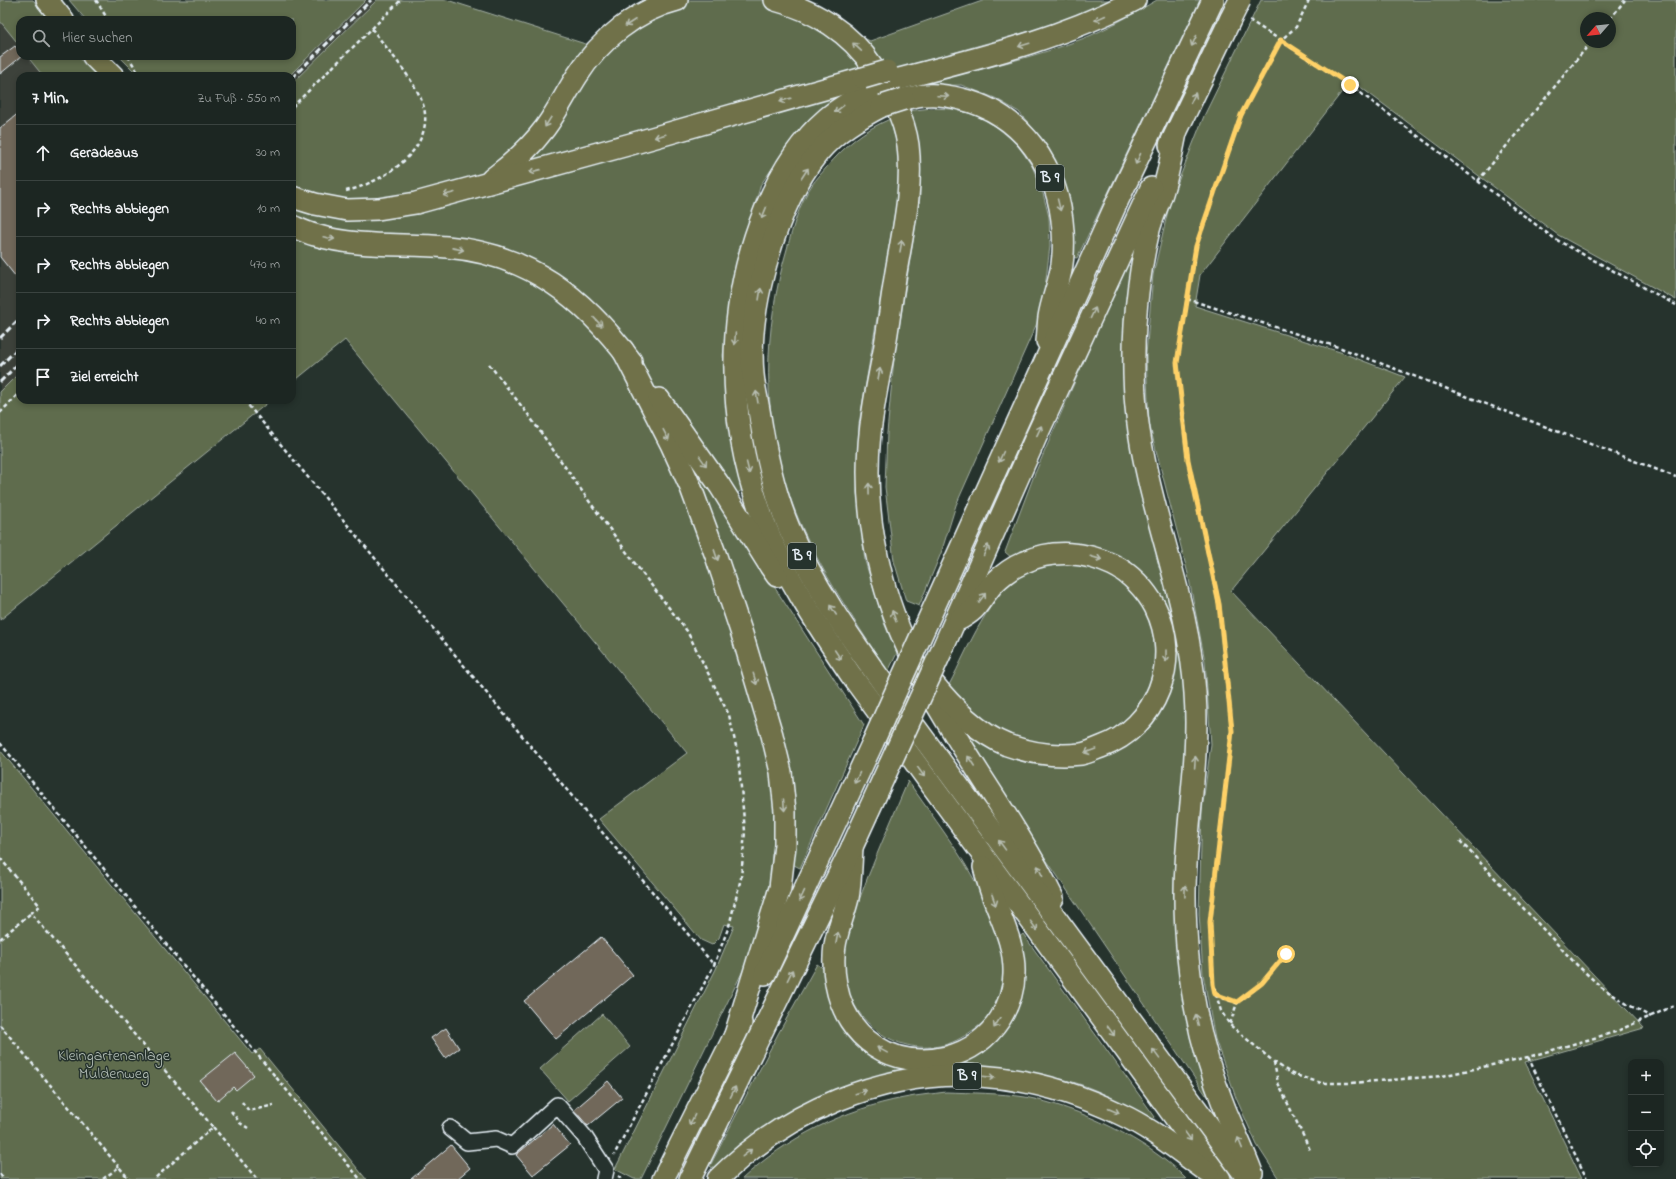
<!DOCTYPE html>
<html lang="de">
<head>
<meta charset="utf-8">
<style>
  body { margin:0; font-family:"Indie Flower",sans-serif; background:#252e2a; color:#f1f3f6 }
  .controls { position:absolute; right:12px; bottom:12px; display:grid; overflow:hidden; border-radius:8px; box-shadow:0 2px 6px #0003 }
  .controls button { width:36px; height:36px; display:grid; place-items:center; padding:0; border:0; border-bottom:1px solid #3a4340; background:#1c2622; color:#f1f3f6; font:20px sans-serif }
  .compass { position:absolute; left:1580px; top:12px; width:36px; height:36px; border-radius:50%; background:#1c2622; box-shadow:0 2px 6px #0003; rotate:242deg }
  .stop { position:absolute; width:12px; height:12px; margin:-9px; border:3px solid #ffd166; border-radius:50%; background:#fff }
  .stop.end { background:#ffd166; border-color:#fff; box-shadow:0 1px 4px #0008 }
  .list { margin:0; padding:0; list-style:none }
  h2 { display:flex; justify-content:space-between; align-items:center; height:52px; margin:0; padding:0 16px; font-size:17px }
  h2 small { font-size:13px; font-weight:400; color:#a0a5a5 }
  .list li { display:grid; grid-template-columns:26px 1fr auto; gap:12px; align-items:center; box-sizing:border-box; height:56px; padding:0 16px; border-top:1px solid #3a4340 }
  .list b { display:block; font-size:15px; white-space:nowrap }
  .list em { font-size:13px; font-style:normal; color:#a0a5a5 }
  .icon { flex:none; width:22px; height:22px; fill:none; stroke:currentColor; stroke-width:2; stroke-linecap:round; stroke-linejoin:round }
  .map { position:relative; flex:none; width:1676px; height:1179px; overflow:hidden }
  .search { position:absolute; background:#1c2622; box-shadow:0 2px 6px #0003; left:16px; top:16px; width:280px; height:44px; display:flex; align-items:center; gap:10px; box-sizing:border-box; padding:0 14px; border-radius:12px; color:#a0a5a5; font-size:15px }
  .panel { position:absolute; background:#1c2622; box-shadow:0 2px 6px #0003; left:16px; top:72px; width:280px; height:332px; border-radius:12px }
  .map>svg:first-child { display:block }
  .built { fill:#3c433a }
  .green { fill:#5e6c4e; stroke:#a3aea3; fill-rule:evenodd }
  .building { fill:#71685a; stroke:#e8f1f8 }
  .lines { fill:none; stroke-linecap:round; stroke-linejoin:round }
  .minor-casing { stroke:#e8f1f8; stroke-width:18 }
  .highway-casing { stroke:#e8f1f8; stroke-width:24 }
  .path { stroke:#e8f1f8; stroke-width:2.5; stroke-dasharray:4 3; stroke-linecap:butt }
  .minor { stroke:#26332d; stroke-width:15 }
  .highway { stroke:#6f714a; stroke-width:21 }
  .rail { stroke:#e8f1f8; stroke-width:3; stroke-dasharray:6 3; stroke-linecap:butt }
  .highway-bridge-casing { stroke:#e8f1f8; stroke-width:24; stroke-linecap:butt }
  .highway-bridge { stroke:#6f714a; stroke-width:21 }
  .oneway { stroke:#b8beb2 }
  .route { stroke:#ffd166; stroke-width:5 }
  .labels { text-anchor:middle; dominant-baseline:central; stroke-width:3; stroke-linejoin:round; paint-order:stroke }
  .shield { fill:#26332d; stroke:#aeb8bb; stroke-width:1 }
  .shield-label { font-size:15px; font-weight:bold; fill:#e8f1f8 }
  .park-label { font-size:16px; fill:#b1bcb4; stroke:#26332d }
</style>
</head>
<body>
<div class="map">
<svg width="1676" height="1179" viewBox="0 0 1676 1179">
  <rect width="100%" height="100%" fill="#26332d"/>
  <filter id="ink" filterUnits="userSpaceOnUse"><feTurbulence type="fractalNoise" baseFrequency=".025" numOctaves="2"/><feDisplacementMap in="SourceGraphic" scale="8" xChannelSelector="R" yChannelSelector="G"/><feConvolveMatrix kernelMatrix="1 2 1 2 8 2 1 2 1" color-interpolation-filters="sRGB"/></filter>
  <g filter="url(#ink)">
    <g class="built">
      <polygon points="366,0 377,0 292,83 292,76 289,76"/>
      <polygon points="0,21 20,47 20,56 27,56 43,76 20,76 20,372 0,392"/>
    </g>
    <g class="green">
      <polygon points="0,0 33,0 50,20 20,20 20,46 0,21"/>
      <polygon points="69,0 366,0 289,76 139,76 119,56 292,56 292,20 86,20"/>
      <polygon points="377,0 447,0 598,48 677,0 775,0 815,15 870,41 985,0 1118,0 1087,15 906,66 842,94 805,123 761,184 737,264 723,355 729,425 742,490 721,505 864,725 800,868 772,854 770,881 751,954 641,1179 634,1179 615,1169 716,969 734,926 724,924 719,938 712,945 701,940 599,819 687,753 345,340 292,383 292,83"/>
      <path d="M1157,0H1200L1077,258L1072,257L1073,219L1061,177L1041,138L1019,112L995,98L961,85L926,86L925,83C979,69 1035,58 1087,37C1111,27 1134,13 1157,0Z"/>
      <path d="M1261,0H1676V300L1558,235L1351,80L1200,275L1195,306L1340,352L1405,377L1231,591L1644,1028L1525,1062L1582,1179H1279L1257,1145L1236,1098L1215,1039L1203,974L1199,913L1202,811L1211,744L1205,661L1188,574L1149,423L1146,355L1153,275L1170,202L1204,116ZM1586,18H1610V42H1586Z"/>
      <polygon points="27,56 82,56 101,76 43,76"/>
      <polygon points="931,108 952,109 977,115 998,128 1017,144 1032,166 1042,190 1049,217 1050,246 1045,288 1037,323 956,505 941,553 919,606 906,601 894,561 885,487 887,433 894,359 920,197 918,142 908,111"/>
      <path d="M890,119L898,148L900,182L859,424L857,492L865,561L884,623L897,653L888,672C852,616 812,560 790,497C761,416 763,331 787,249C793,227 799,204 812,185C816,179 822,173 826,168C846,145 862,131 890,119Z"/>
      <path d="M1126,264L1132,267L1127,319L1184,655L1189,720L1175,923L1182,992L1210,1094L1206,1095L961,734V700L949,685C970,645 987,597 1026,570L1005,552L1033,478Z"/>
      <polygon points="20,372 20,400 271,400 0,620 0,392"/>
      <polygon points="0,750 252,1054 260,1049 366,1179 0,1179"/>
      <path d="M908,781C945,835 991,889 1002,955C1004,970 1005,998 996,1010C991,1017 982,1023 976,1028C966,1035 956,1042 944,1045C900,1056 855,1026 846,982C839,947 855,912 867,879C880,846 894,814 908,781Z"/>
      <path d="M1023,934L1155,1117L1150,1123C1133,1111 1114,1098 1095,1090C1047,1069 991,1071 939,1069L992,1044L1007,1028L1018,1004L1024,971L1018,938Z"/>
      <polygon points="817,964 824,969 828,997 837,1021 859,1046 921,1067 715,1170 710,1166 778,1034"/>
      <polygon points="602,1014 630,1047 568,1101 540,1069"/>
      <path d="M946,1092C972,1093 999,1093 1025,1097C1078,1107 1149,1140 1186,1179H742C786,1138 845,1109 904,1098C918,1095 932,1094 946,1092Z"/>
    </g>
    <g class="building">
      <polygon points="15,46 20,52 20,56 22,56 0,74 0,57"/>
      <polygon points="20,112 20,282 0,257 0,128"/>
      <polygon points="601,937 633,975 556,1039 524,1001"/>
      <polygon points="446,1028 459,1048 445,1058 431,1038"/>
      <polygon points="235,1053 254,1075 236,1090 233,1087 217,1101 200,1081"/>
      <polygon points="608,1081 622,1098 588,1126 574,1110"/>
      <polygon points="553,1124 570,1145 533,1175 516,1155"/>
      <polygon points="451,1145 470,1168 457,1179 411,1179"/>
    </g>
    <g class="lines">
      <defs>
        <polyline id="minor" points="450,1128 467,1142 496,1139 512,1146 557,1105 584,1136 606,1170 604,1179"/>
        <g id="highway">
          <polyline points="47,0 63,20"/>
          <path d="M775,0C814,10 851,33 873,67C889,91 904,116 908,145C913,186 904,226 897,266C892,294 889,323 884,351C880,371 876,391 873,411C864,466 868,524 882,577C914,700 999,787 1053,898"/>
          <polyline points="93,56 113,76"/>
          <path d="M892,81C975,59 1059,40 1135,0"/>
          <path d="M872,89C856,98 841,106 827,118C798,143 779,175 765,210C724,311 726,421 764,522C785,577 818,626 851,675L1220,1179"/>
          <path d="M904,99C911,98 918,95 925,95C937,94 950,96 961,99C1023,114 1059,168 1063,231C1064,246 1063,264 1059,279C1056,291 1051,304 1049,317C1048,325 1048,333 1047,341"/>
          <path d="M882,106C859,118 835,132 818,153C776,205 747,308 753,374C754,386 757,398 759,410C765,450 773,490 789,528C813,585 849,636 885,686L1248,1179"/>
          <path d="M1176,133C1172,152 1169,171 1163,190C1159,204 1152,217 1149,230C1135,289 1130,357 1137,416C1148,510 1189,598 1195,693C1200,761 1185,828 1185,895C1185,970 1197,1040 1225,1109C1234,1131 1244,1151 1252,1173"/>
          <polyline points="1170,145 1231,18"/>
          <path d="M492,179C512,164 530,148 545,128C557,112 566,93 577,76C599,41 636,10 677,0"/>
          <polyline points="292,197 315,204 347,210 378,209 416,203 631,144 863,78"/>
          <path d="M292,226C299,229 307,233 315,235C358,248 403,243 447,247C529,254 583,297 631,361"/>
          <polyline points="623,350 671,444 691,488 716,556 742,634 772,735 781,772 785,811 785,845 780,888 735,1035"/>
          <polyline points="659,399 720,486 770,566 777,576"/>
          <polyline points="925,627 1118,200 1213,0"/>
          <polyline points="942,650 1036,437 1151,188"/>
          <path d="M933,683C951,706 979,734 1007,745C1030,753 1056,757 1081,754C1088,753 1095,749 1101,747C1157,727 1182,660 1155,607C1146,590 1130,573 1113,565C1086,552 1053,549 1025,562C1013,567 1002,575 993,584C986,592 981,601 975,608C971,613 965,616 960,619"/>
          <path d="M852,847C851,864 851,882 848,898C845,911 840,923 837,936C833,950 833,969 836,984C846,1039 893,1070 947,1057C970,1051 987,1039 1000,1019C1008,1006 1014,990 1014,974C1015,948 1004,925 995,902C990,890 987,879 984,867"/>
          <polyline points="765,974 873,742"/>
          <polyline points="663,1179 741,1023"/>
          <polyline points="690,1179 852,847 890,764"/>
          <path d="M718,1179C785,1112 885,1069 980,1076C1028,1079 1076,1093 1120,1114C1151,1128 1180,1152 1208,1172"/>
        </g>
      </defs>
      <use href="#minor" class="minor-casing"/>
      <use href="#highway" class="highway-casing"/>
      <g class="path">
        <polyline points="96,0 108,20"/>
        <polyline points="1309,0 1296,27 1281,40 1241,115 1196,247 1177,363 1188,460 1219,604 1232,731 1210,922 1213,984 1221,1011 1230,1025 1274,1062 1292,1074 1321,1083 1351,1083 1442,1076 1528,1057 1615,1032 1676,1005"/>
        <polyline points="1610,19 1625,0"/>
        <polyline points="1249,20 1350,85 1555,239 1676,305"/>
        <polyline points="128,56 140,76"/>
        <polyline points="292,107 401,0"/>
        <polyline points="1478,181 1591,42"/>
        <path d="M346,191C381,183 434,151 424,108C419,85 387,49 372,29"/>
        <polyline points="1187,299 1341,348 1676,477"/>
        <polyline points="489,364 530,417 589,501 642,573 687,631 729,715 738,755 745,831 741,878 729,926 714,965 614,1155"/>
        <polyline points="244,400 586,813 714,965"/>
        <polyline points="0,413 20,392"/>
        <polyline points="0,743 360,1179"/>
        <polyline points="1460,841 1576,964 1601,987 1627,1004 1651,1017"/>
        <polyline points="0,858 40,906 31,913 213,1127 154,1179"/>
        <polyline points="0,939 31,913"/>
        <polyline points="1215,995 1237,1003 1262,983 1286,954"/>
        <polyline points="1230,1024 1237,1003"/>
        <polyline points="0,1025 119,1167"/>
        <polyline points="1528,1057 1587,1179"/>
        <polyline points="1274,1062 1278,1083 1311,1152"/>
        <polyline points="242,1102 249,1111 274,1105"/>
        <polyline points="231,1111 240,1123 248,1128"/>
        <polyline points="213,1127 256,1178"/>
        <polyline points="0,1174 4,1179"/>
        <polyline points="618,1176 624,1179"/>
        <polyline points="103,1179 119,1167 129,1179"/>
      </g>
      <use href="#minor" class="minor"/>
      <use href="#highway" class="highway"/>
      <g class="rail">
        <polyline points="292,78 371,0"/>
        <polyline points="0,338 20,318"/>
        <polyline points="0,366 20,346"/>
        <polyline points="0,382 20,362"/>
      </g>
      <defs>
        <g id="highway-bridge">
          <polyline points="1231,18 1240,0"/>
          <polyline points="863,78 887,71"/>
          <polyline points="882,106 904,99"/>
          <polyline points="873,742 925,627"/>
          <polyline points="890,764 942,650"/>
        </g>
      </defs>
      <use href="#highway-bridge" class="highway-bridge-casing"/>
      <use href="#highway-bridge" class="highway-bridge"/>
    </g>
    <defs><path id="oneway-shaft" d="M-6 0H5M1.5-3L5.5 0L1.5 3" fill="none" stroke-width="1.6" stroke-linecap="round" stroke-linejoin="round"/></defs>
    <g class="oneway">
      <use href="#oneway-shaft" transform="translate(1100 18) rotate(155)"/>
      <use href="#oneway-shaft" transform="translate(630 23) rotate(147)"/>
      <use href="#oneway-shaft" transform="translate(1194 41) rotate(115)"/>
      <use href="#oneway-shaft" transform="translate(1024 45) rotate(163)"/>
      <use href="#oneway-shaft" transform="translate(857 47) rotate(-137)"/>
      <use href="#oneway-shaft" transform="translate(943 96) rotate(3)"/>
      <use href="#oneway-shaft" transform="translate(1193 98) rotate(-64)"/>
      <use href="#oneway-shaft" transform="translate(785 100) rotate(164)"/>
      <use href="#oneway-shaft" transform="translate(839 109) rotate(143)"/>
      <use href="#oneway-shaft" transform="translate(548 122) rotate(122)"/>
      <use href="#oneway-shaft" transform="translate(660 136) rotate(164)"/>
      <use href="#oneway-shaft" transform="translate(1138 159) rotate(115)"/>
      <use href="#oneway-shaft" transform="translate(535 171) rotate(165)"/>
      <use href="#oneway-shaft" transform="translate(805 173) rotate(-57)"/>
      <use href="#oneway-shaft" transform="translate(449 194) rotate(165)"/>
      <use href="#oneway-shaft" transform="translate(1059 205) rotate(76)"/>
      <use href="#oneway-shaft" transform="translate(764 213) rotate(112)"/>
      <use href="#oneway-shaft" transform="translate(329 238) rotate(12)"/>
      <use href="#oneway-shaft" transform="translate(901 246) rotate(-80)"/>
      <use href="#oneway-shaft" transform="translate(458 249) rotate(11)"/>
      <use href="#oneway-shaft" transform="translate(760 294) rotate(-81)"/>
      <use href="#oneway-shaft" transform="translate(1093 313) rotate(-65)"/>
      <use href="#oneway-shaft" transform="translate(598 322) rotate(47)"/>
      <use href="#oneway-shaft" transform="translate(735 339) rotate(94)"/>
      <use href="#oneway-shaft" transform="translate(879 374) rotate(-79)"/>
      <use href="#oneway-shaft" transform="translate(757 397) rotate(-99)"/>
      <use href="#oneway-shaft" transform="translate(1039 431) rotate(-65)"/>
      <use href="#oneway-shaft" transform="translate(666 435) rotate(62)"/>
      <use href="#oneway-shaft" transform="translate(1001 457) rotate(114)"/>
      <use href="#oneway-shaft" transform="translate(703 461) rotate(55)"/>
      <use href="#oneway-shaft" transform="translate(748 468) rotate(76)"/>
      <use href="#oneway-shaft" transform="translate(869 489) rotate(-91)"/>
      <use href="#oneway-shaft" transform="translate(986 550) rotate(-66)"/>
      <use href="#oneway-shaft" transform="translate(716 555) rotate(71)"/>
      <use href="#oneway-shaft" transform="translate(1096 558) rotate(16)"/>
      <use href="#oneway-shaft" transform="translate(982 598) rotate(-54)"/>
      <use href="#oneway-shaft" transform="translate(833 610) rotate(-123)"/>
      <use href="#oneway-shaft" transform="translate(894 616) rotate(-109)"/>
      <use href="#oneway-shaft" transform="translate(838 655) rotate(56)"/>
      <use href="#oneway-shaft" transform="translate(1166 656) rotate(90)"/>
      <use href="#oneway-shaft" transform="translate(755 679) rotate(73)"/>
      <use href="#oneway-shaft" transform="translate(1090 751) rotate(160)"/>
      <use href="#oneway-shaft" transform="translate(971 761) rotate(-123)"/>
      <use href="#oneway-shaft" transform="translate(1195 762) rotate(-86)"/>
      <use href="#oneway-shaft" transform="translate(921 772) rotate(54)"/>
      <use href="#oneway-shaft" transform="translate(857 778) rotate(115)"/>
      <use href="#oneway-shaft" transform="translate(784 805) rotate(85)"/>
      <use href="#oneway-shaft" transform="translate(1002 845) rotate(-126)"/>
      <use href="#oneway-shaft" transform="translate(1040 871) rotate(-116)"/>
      <use href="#oneway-shaft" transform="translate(1185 891) rotate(-89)"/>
      <use href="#oneway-shaft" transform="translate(802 896) rotate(115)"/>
      <use href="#oneway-shaft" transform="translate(994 900) rotate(70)"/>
      <use href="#oneway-shaft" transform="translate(1034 926) rotate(54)"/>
      <use href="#oneway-shaft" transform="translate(837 938) rotate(-79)"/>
      <use href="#oneway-shaft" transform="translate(790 975) rotate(-64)"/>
      <use href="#oneway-shaft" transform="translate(1197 1020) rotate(-104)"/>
      <use href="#oneway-shaft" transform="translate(997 1023) rotate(122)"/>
      <use href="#oneway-shaft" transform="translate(1111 1031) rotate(54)"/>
      <use href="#oneway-shaft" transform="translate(882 1050) rotate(-151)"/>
      <use href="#oneway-shaft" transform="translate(1156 1054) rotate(-126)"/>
      <use href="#oneway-shaft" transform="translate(989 1077) rotate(7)"/>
      <use href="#oneway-shaft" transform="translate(733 1092) rotate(-64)"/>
      <use href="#oneway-shaft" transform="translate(861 1092) rotate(-17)"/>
      <use href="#oneway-shaft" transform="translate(1114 1111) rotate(23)"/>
      <use href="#oneway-shaft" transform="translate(692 1120) rotate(117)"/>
      <use href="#oneway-shaft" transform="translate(1188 1136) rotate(54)"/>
      <use href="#oneway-shaft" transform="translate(1240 1143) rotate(-112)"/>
      <use href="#oneway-shaft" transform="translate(747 1153) rotate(-38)"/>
    </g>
  </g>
  <g class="lines" filter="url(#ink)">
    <polyline class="route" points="1286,954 1262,983 1237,1002 1215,994 1213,984 1210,922 1232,731 1219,604 1188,460 1177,363 1196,246 1241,115 1281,40 1350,85"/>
  </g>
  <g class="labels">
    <g class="shield">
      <rect x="1036" y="165" width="28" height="26" rx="3"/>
      <rect x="788" y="543" width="28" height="26" rx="3"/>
      <rect x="953" y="1063" width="28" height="26" rx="3"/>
    </g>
    <g class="shield-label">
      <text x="1050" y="178">B 9</text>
      <text x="802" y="556">B 9</text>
      <text x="967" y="1076">B 9</text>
    </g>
    <g class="park-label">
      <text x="114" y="1056">Kleingartenanlage<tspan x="114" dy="18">Muldenweg</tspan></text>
    </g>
  </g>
</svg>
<div class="controls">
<button>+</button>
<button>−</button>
<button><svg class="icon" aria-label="locate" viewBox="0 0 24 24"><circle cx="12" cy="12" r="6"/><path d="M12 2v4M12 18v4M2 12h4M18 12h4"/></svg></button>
</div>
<svg class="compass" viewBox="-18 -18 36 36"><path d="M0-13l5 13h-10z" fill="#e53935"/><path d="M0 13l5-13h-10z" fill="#a0a5a5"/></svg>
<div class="stop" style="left:1286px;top:954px"></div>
<div class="stop end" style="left:1350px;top:85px"></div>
<div class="search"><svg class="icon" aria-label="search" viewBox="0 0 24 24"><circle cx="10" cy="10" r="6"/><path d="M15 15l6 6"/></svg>Hier suchen</div>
<section class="panel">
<h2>7 Min.<small>Zu Fuß · 550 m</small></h2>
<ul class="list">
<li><svg class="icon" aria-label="ahead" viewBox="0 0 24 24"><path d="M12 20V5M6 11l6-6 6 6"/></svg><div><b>Geradeaus</b></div><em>30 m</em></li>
<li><svg class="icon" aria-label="right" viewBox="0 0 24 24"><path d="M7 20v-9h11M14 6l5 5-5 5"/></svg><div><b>Rechts abbiegen</b></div><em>10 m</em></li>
<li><svg class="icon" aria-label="right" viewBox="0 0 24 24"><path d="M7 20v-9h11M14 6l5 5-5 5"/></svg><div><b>Rechts abbiegen</b></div><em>470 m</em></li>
<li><svg class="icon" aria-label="right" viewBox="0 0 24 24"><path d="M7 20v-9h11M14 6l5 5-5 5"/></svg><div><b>Rechts abbiegen</b></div><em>40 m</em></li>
<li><svg class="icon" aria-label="arrive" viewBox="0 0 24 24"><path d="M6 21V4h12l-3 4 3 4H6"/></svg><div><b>Ziel erreicht</b></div></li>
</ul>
</section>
</div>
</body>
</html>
